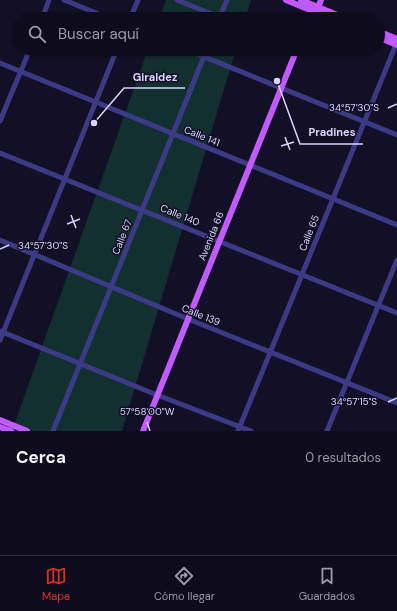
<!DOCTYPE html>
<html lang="es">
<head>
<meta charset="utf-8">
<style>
  body { margin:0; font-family:"DM Sans",sans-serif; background:#171425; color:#f1f3f6 }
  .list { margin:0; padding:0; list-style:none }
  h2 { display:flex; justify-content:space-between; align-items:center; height:52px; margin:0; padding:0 16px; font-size:17px }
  h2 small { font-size:13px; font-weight:400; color:#9b9ba3 }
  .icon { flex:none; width:22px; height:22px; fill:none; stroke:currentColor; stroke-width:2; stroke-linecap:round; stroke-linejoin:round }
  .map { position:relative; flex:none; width:397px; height:431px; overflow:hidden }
  .search { position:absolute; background:#0e0b1c; box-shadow:0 1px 3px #0004; left:12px; right:12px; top:12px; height:44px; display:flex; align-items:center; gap:10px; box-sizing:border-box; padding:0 14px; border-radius:22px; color:#9b9ba3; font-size:15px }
  .sheet { height:124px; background:#0e0b1c }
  nav { display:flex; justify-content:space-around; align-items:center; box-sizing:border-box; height:56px; border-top:1px solid #2e2b3b; background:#0e0b1c; font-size:11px; color:#9b9ba3 }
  nav a { display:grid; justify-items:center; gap:2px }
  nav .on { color:#d93025 }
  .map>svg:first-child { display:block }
  .green { fill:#12302f }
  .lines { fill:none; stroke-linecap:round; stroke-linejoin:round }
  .minor { stroke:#3d3a85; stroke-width:5 }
  .major { stroke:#c25bff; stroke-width:6 }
  .ticks { fill:none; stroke:#d9d4ff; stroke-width:1.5 }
  .labels { text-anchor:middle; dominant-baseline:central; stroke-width:3; stroke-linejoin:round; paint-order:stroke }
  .street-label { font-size:10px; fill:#d9d4ff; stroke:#130f26 }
  .ticks-label { font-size:10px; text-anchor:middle; fill:#d9d4ff; stroke:#130f26; stroke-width:3; stroke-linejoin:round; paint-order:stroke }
  .leader { fill:none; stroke:#d9d4ff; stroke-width:1.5 }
  .callout-dot { fill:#d9d4ff; stroke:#130f26; stroke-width:1.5 }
  .callout-label { font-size:11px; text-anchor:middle; font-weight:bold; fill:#d9d4ff; stroke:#130f26; stroke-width:3; stroke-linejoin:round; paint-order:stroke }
</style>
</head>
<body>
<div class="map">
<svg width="397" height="431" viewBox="0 0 397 431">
  <rect width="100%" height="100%" fill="#130f26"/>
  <g class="green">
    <polygon points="166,0 251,0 245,19 159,19"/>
    <polygon points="148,49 236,49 122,431 12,431"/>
  </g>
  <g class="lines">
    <g class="minor">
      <polyline points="64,0 111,19"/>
      <polyline points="177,0 224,19"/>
      <polyline points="42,19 49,0"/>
      <polyline points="130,19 138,0"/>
      <polyline points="219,19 227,0"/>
      <polyline points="185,49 397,135"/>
      <polyline points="0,63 397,225"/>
      <polyline points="0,121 30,49"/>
      <polyline points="0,153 397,313"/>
      <polyline points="0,240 188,319 397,403"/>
      <polyline points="0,331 157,395 251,431"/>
      <polyline points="0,340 117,49"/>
      <polyline points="53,431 207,49"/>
      <polyline points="238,431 397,42"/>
      <polyline points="327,431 397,260"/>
    </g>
    <g class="major">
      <polyline points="286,0 332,19"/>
      <polyline points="301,0 347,19"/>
      <polyline points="313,19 321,0"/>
      <polyline points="378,31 397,39"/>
      <polyline points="378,37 397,45"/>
      <polyline points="0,420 27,431"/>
      <polyline points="0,427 11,431"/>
      <polyline points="143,431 297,49"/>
    </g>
  </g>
  <path class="ticks" d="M388,108L397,104M285,137L290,150M281,146L294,142M71,215L76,228M67,224L80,219M0,249L9,245M388,402L397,398M147,422L150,431"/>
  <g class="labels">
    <g class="street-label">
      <text transform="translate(202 136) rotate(22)">Calle 141</text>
      <text transform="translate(180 215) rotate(22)">Calle 140</text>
      <text transform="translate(309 233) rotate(-68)">Calle 65</text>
      <text transform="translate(211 236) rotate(-68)">Avenida 66</text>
      <text transform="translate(122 237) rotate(-68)">Calle 67</text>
      <text transform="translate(201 315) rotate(22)">Calle 139</text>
    </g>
  </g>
  <g class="ticks-label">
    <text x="354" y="111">34°57'30"S</text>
    <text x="43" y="249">34°57'30"S</text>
    <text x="354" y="405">34°57'15"S</text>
    <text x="147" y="415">57°58'00"W</text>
  </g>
  <path class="leader" d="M94 123L124 88H185M277 81L300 144H363"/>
  <g class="callout-dot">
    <circle cx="94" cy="123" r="4"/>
    <circle cx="277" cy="81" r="4"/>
  </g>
  <g class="callout-label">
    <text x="155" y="81">Giraldez</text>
    <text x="332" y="136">Pradines</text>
  </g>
</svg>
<div class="search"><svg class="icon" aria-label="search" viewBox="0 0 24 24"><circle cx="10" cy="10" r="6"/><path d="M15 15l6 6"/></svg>Buscar aquí</div>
</div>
<section class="sheet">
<h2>Cerca<small>0 resultados</small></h2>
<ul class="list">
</ul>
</section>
<nav>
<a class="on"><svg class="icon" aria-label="map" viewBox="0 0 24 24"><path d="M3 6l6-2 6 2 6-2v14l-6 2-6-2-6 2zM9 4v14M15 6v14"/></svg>Mapa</a>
<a><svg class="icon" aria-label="directions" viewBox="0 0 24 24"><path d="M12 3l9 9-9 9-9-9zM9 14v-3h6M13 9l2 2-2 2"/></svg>Cómo llegar</a>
<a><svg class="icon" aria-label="saved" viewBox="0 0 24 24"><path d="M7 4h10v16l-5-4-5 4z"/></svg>Guardados</a>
</nav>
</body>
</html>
